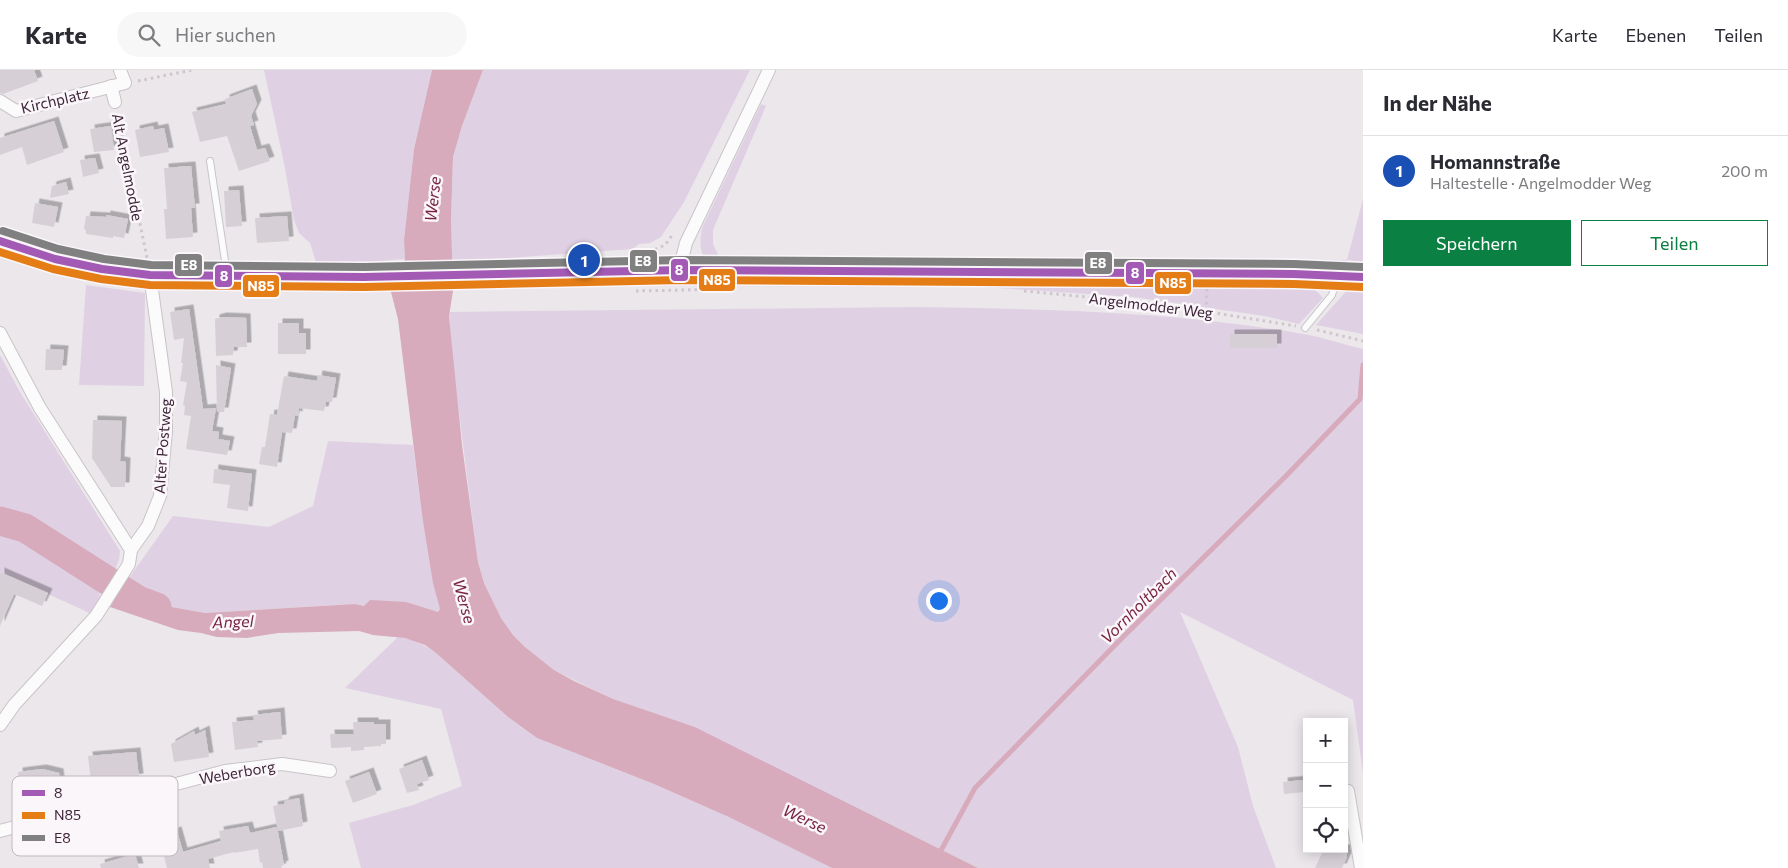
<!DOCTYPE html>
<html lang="de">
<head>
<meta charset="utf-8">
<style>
  body { margin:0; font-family:Commissioner,sans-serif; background:#f7f7f7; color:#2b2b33 }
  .controls { position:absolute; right:15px; bottom:15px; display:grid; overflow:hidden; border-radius:0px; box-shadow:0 2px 12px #0003 }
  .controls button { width:45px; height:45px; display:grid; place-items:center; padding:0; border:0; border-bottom:1px solid #e1e1e2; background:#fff; color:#2b2b33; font:25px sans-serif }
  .you { position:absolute; left:938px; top:530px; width:18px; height:18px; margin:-12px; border:4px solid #fff; border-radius:50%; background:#1a73e8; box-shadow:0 0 0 8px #1a73e833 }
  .badge { display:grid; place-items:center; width:32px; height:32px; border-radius:50%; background:#0b8043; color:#fff; font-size:16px; font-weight:700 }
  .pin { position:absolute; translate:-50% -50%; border:2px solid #fff; box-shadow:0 1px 5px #0006 }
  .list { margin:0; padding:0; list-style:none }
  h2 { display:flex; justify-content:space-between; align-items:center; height:65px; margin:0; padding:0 20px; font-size:21px }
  h2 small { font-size:16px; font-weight:400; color:#7c7c81 }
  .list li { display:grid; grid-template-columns:32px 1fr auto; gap:15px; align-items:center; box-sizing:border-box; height:70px; padding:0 20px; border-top:1px solid #e1e1e2 }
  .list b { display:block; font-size:19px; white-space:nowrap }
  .list p { margin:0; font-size:16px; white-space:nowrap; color:#7c7c81 }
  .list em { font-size:16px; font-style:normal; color:#7c7c81 }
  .actions { display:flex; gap:10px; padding:15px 20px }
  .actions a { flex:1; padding:11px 0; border:1px solid #0b8043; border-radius:0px; text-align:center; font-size:18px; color:#0b8043 }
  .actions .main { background:#0b8043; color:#fff }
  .icon { flex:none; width:28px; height:28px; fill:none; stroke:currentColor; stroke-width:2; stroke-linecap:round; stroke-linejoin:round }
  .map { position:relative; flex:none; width:1363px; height:798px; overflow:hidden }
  header { display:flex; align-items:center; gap:30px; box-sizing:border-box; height:70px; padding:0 25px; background:#fff; border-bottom:1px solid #e1e1e2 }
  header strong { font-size:24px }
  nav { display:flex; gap:28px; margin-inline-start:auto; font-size:18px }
  .search { width:350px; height:45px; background:#f7f7f7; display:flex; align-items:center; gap:12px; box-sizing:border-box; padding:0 18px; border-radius:28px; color:#7c7c81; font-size:19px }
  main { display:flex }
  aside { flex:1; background:#fff }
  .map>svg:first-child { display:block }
  .green { fill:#dfd1e3 }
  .water { fill:#d7abbb }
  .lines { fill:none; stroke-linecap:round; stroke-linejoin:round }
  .stream { stroke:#d7abbb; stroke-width:5 }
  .river { stroke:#d7abbb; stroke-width:29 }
  .building { fill:#d6d0d6; filter:url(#shadow) }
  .lane-casing { stroke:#c8c4c8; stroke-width:8 }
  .street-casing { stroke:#c8c4c8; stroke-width:14 }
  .secondary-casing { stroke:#c8c2c8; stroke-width:21 }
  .path { stroke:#cec6cc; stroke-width:3; stroke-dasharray:2.5 4; stroke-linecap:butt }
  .lane { stroke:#fcfbfc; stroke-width:6 }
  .street { stroke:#fcfbfc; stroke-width:12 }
  .secondary { stroke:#fcfbfc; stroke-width:19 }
  .bus-1-casing { stroke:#faf6fa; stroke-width:11 }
  .bus-2-casing { stroke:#faf6fa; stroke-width:11 }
  .bus-3-casing { stroke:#faf6fa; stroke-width:11 }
  .bus-1 { stroke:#a25ab4; stroke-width:8 }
  .bus-2 { stroke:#e47d16; stroke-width:8 }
  .bus-3 { stroke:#808080; stroke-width:8 }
  .labels { text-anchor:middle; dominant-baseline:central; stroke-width:5; stroke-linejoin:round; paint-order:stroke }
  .street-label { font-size:15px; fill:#3e2539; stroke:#faf6fa }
  .water-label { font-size:16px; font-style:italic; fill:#78223f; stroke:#faf6fa }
  .key { fill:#faf6fa; stroke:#c2b7c0; stroke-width:1 }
  .key-label { font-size:14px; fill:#3e2539 }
  .line-badge { stroke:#faf6fa; stroke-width:2 }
  .badge-label { font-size:14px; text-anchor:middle; font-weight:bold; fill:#fff }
</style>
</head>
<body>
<header>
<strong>Karte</strong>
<div class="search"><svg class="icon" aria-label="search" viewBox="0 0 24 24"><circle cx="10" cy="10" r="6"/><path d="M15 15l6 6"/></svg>Hier suchen</div>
<nav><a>Karte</a><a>Ebenen</a><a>Teilen</a></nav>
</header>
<main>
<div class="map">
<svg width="1363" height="798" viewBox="0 0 1363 798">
  <defs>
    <filter id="shadow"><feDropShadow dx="4.5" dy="-4.5" stdDeviation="0" flood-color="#0004"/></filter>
  </defs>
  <rect width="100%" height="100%" fill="#ebe7eb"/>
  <g class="green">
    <polygon points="264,0 432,0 414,79 404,170 405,189 352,193 316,192 310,173 299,163 294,150 284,93"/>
    <polygon points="483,0 750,0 684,132 661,167 650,173 639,174 633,179 452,192 451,149 453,87 462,56"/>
    <path d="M761,34L766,36L713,160V174L719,187L1347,190L1363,129V192L1348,190L1346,197L718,194L704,188C699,177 700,170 702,158Z"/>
    <polygon points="687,209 1307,211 1323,228 1299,254 1264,246 1134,227 982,217 641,216 643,212"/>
    <polygon points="86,215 145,223 144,316 79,315"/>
    <polygon points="1350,217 1363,218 1363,264 1316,255"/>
    <path d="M913,237C1041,239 1170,241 1297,263C1319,266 1341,274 1363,279V703L1353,630L1180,542L1238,677L1253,736L1276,798H978L695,657L612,629L554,600L525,577L513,565L501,548L484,513L478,492L453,296L449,242Z"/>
    <polygon points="0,285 20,322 120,481 119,490 114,502 32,449 0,440"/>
    <polygon points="328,371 413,375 422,446 440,539 438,542 364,536 355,534 205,543 166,536 126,512 173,446 269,457 313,436"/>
    <polygon points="0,451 25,458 99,521 102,538 96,546 0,502"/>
    <path d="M398,567C412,568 424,575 436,583L508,647L537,668L654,714L730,747L832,798H361L349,753L413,735L462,716L441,639L345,618Z"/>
  </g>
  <polygon class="water" points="432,0 483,0 462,56 453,87 451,149 453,221 449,246 462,375 478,492 484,513 501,548 513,565 525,577 554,600 574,611 613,629 695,657 978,798 832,798 729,747 654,714 537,668 508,647 436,583 425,575 405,568 373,565 359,561 278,563 247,568 217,567 201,563 178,560 110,537 126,512 166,536 205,543 355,534 364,536 370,530 406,532 438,542 440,539 433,513 422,445 398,249 391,222 405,189 404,170 414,79"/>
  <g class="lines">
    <polyline class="stream" points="939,784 975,718 1124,566 1285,407 1360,329 1363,295"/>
    <polyline class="river" points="0,451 25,458 138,530 157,537"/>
  </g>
  <g class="building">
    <polygon points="0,0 34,0 38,11 3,24 0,23"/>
    <polygon points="252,19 257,34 251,46 254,55 250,56 257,80 265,78 270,91 239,101 227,66 200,72 192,42 226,34 225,29"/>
    <polygon points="54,51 64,82 27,95 22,77 0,85 0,68"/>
    <polygon points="111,56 114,80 94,82 90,59"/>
    <polygon points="153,56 154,60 164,58 169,82 140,87 135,60"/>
    <polygon points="95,88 99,103 83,107 80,90"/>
    <polygon points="191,96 195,138 191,138 193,167 166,169 164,139 167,139 164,98"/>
    <polygon points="66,112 69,124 50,128 52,116"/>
    <polygon points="239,120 242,156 226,157 224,121"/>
    <polygon points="35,133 58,137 54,157 32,153"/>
    <polygon points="106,145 128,149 124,168 113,166 113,168 86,164 86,160 84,159 86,146 106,147"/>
    <polygon points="287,146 289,171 257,173 255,148"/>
    <polygon points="189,239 203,339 216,338 212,361 219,362 218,369 230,371 227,385 186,379 191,346 184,345 185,336 183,335 187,312 180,311 183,293 181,293 184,268 174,270 170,242"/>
    <polygon points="222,247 246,248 247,277 234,277 233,285 216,286 215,249"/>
    <polygon points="278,253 299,253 299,263 306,263 306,284 278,284"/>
    <rect x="1230" y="264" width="47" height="14"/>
    <polygon points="46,279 64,280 62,300 45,300"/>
    <polygon points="216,295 231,298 224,342 217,342"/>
    <polygon points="318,305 336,308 332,332 326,332 324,341 299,338 298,346 295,345 292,363 282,362 277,397 259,394 262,377 265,377 270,344 277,345 284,306 317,311"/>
    <polygon points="93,350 122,351 120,391 126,392 125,417 111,417 92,388"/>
    <polygon points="214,399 252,404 248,441 227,438 230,415 213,413"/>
    <polygon points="0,502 48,523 42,536 14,524 0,556"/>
    <polygon points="280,642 282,669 257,671 258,677 235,680 232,652 254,650 253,645"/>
    <polygon points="353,652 374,652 374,654 386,654 386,674 381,674 381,676 364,677 364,680 351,681 351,677 331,678 330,664 354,664"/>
    <polygon points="205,660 209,687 174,692 171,674 194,661 195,665"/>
    <polygon points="136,682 139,708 91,712 88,686"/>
    <polygon points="422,690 429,710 417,714 419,720 407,723 399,699"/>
    <polygon points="42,699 59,703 62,729 21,733 18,702"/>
    <polygon points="369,702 377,724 353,733 345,711"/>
    <polygon points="1304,710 1305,722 1284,724 1283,712"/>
    <polygon points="299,728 303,756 278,761 273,736 284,734 285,731"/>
    <polygon points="248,756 250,763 277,757 284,795 281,796 282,798 263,798 262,792 260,793 258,779 234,783 234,782 208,789 210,798 167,798 159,766 177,761 183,782 221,771 219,761"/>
    <polygon points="1324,779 1346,779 1347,787 1342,798 1315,798"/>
    <polygon points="135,784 139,798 101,798 100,794"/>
  </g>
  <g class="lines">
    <defs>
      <g id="lane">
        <polyline points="210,91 227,204"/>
        <polyline points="1305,258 1332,225 1337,207"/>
      </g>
      <g id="street">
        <polyline points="111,16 115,32"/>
        <polyline points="0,31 16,41 125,13 120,0"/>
        <polyline points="682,200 682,189 686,173 769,0"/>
        <polyline points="0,263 40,338 131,480 129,494 96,546 14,635 0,655"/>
        <polyline points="131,480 148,456 160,426 166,361 166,322 150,205"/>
        <polyline points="1348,721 1361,798"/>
        <polyline points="0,761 225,701 282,694 330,701"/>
      </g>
      <polyline id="secondary" points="0,171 55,189 102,199 150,205 364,207 682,200 1294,204 1363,207"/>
    </defs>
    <use href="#lane" class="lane-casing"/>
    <use href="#street" class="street-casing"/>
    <use href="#secondary" class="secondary-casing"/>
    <g class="path">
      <polyline points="138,11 192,0"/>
      <polyline points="118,45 147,188"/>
      <polyline points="649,182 665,175 673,164"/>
      <polyline points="636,221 728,219"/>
      <polyline points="1024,221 1159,234 1296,256"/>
      <polyline points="1206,241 1207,219"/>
      <polyline points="1317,260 1363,271"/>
    </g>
    <use href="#lane" class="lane"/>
    <use href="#street" class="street"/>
    <use href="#secondary" class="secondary"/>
    <defs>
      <polyline id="bus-1" points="0,171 55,189 102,199 150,205 364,207 682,200 1294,204 1363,207"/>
      <polyline id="bus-2" points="0,182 53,199 101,209 150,215 364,217 682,210 1294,214 1363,217"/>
      <polyline id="bus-3" points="3,161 58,179 104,189 151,195 364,197 682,190 1294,194 1363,197"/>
    </defs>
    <use href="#bus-1" class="bus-1-casing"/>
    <use href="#bus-2" class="bus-2-casing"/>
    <use href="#bus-3" class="bus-3-casing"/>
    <use href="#bus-1" class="bus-1"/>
    <use href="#bus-2" class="bus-2"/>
    <use href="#bus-3" class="bus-3"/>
  </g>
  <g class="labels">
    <g class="street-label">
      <text transform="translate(55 30) rotate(-13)">Kirchplatz</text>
      <text transform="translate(128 97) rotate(79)">Alt Angelmodde</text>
      <text transform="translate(1151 235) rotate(7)">Angelmodder Weg</text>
      <text transform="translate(162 376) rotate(-86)">Alter Postweg</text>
      <text transform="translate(237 702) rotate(-10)">Weberborg</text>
    </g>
    <g class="water-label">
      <text transform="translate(432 129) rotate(-84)">Werse</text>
      <text transform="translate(465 531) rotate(75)">Werse</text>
      <text transform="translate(1138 535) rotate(-45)">Vornholtbach</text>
      <text transform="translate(233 551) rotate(-2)">Angel</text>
      <text transform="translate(805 748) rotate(25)">Werse</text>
    </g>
  </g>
  <rect x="12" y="706" width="166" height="80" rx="8" class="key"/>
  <rect x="22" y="720" width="23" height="6" fill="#a25ab4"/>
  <rect x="22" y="742" width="23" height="7" fill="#e47d16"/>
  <rect x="22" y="765" width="23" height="6" fill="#808080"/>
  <g class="key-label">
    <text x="54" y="728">8</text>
    <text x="54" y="750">N85</text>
    <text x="54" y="773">E8</text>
  </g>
  <g class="line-badge">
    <rect x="629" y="179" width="29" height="24" rx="5" fill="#808080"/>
    <rect x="1084" y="181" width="29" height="24" rx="5" fill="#808080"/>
    <rect x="174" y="183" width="29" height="24" rx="5" fill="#808080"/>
    <rect x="670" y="188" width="19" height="24" rx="5" fill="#a25ab4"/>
    <rect x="1125" y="191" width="20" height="24" rx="5" fill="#a25ab4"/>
    <rect x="214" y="194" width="19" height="24" rx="5" fill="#a25ab4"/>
    <rect x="698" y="198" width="38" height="24" rx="5" fill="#e47d16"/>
    <rect x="1154" y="201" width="38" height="24" rx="5" fill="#e47d16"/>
    <rect x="242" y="204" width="38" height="24" rx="5" fill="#e47d16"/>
  </g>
  <g class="badge-label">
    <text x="643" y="196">E8</text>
    <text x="1098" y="198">E8</text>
    <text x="189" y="200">E8</text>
    <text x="679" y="205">8</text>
    <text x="1135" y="208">8</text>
    <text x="224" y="211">8</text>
    <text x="717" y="215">N85</text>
    <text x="1173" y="218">N85</text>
    <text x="261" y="221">N85</text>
  </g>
</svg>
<div class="controls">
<button>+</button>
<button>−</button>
<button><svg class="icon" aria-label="locate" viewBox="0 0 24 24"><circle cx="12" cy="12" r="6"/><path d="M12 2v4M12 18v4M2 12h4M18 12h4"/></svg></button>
</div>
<div class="you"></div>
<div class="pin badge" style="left:584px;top:190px;background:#1a4fb4">1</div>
</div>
<aside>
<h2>In der Nähe<small></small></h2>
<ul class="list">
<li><span class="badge" style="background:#1a4fb4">1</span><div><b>Homannstraße</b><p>Haltestelle · Angelmodder Weg</p></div><em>200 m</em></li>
</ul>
<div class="actions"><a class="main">Speichern</a><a>Teilen</a></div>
</aside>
</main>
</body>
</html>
